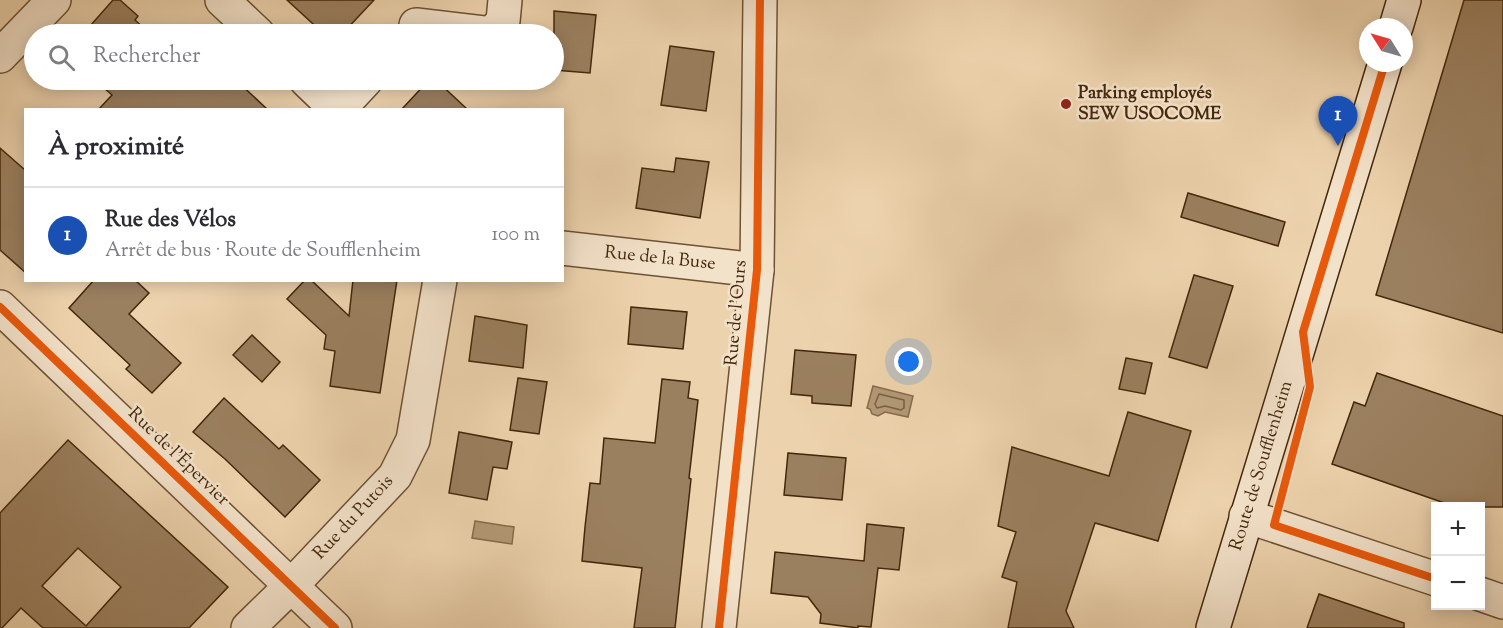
<!DOCTYPE html>
<html lang="fr">
<head>
<meta charset="utf-8">
<style>
  body { margin:0; font-family:"Sorts Mill Goudy",serif; background:#f2f2f3; color:#2b2b33 }
  .controls { position:absolute; right:18px; bottom:18px; display:grid; overflow:hidden; border-radius:0px; box-shadow:0 3px 15px #0003 }
  .controls button { width:54px; height:54px; display:grid; place-items:center; padding:0; border:0; border-bottom:2px solid #e1e1e2; background:#fff; color:#2b2b33; font:30px sans-serif }
  .compass { position:absolute; left:1359px; top:18px; width:54px; height:54px; border-radius:50%; background:#fff; box-shadow:0 3px 15px #0003; rotate:307deg }
  .you { position:absolute; left:909px; top:362px; width:21px; height:21px; margin:-15px; border:4px solid #fff; border-radius:50%; background:#1a73e8; box-shadow:0 0 0 9px #1a73e833 }
  .badge { display:grid; place-items:center; width:39px; height:39px; border-radius:50%; background:#8f2418; color:#fff; font-size:20px; font-weight:700 }
  .pin { position:absolute; translate:-50% -50px; filter:drop-shadow(0 2px 3px #0008) }
  .pin::after { content:''; position:absolute; top:32px; width:21px; height:18px; background:inherit; clip-path:polygon(0 0,100% 0,50% 100%) }
  .list { margin:0; padding:0; list-style:none }
  h2 { display:flex; justify-content:space-between; align-items:center; height:78px; margin:0; padding:0 24px; font-size:26px }
  h2 small { font-size:20px; font-weight:400; color:#7c7c81 }
  .list li { display:grid; grid-template-columns:39px 1fr auto; gap:18px; align-items:center; box-sizing:border-box; height:96px; padding:0 24px; border-top:2px solid #e1e1e2 }
  .list b { display:block; font-size:22px; white-space:nowrap }
  .list p { margin:0; font-size:20px; white-space:nowrap; color:#7c7c81 }
  .list em { font-size:20px; font-style:normal; color:#7c7c81 }
  .icon { flex:none; width:33px; height:33px; fill:none; stroke:currentColor; stroke-width:2; stroke-linecap:round; stroke-linejoin:round }
  .map { position:relative; flex:none; width:1503px; height:628px; overflow:hidden }
  .search { position:absolute; background:#fff; box-shadow:0 3px 15px #0003; left:24px; top:24px; width:540px; height:66px; display:flex; align-items:center; gap:15px; box-sizing:border-box; padding:0 21px; border-radius:33px; color:#7c7c81; font-size:22px }
  .panel { position:absolute; background:#fff; box-shadow:0 3px 15px #0003; left:24px; top:108px; width:540px; height:174px; border-radius:0px }
  .map>svg:first-child { display:block }
  .water { fill:#b39976; stroke:#866b4b; stroke-width:1.5 }
  .lines { fill:none; stroke-linecap:round; stroke-linejoin:round }
  .shore { stroke:#7b6040; stroke-width:1.5 }
  .building { fill:#9b805f; stroke:#43270b; stroke-width:1.5; fill-rule:evenodd }
  .street-casing { stroke:#6e5234; stroke-width:36 }
  .secondary-casing { stroke:#43270b; stroke-width:36 }
  .street { stroke:#f3e2ca; stroke-width:33 }
  .secondary { stroke:#f3e2ca; stroke-width:33 }
  .cycleway-casing { stroke:#f3e2ca; stroke-width:11 }
  .cycleway { stroke:#e8590c; stroke-width:8 }
  .poi-dot { fill:#8f2418; stroke:#f3e2ca; stroke-width:2 }
  .labels { text-anchor:middle; dominant-baseline:central; stroke-width:5; stroke-linejoin:round; paint-order:stroke }
  .poi-label { font-size:18px; font-weight:bold; fill:#43270b; stroke:#f3e2ca; text-anchor:start }
  .street-label { font-size:18px; fill:#43270b; stroke:#f3e2ca }
</style>
</head>
<body>
<div class="map">
<svg width="1503" height="628" viewBox="0 0 1503 628">
  <rect width="100%" height="100%" fill="#edd3ad"/>
  <filter id="stains"><feTurbulence type="fractalNoise" baseFrequency=".00333" numOctaves="4"/><feColorMatrix values="0 0 0 0 .2 0 0 0 0 .09 0 0 0 0 .02 0 0 0 .5 -.17"/></filter>
  <radialGradient id="worn" r=".72"><stop offset=".6" stop-color="#630" stop-opacity="0"/><stop offset="1" stop-color="#630" stop-opacity=".3"/></radialGradient>
  <g class="water">
    <polygon points="873,386 913,396 908,417 885,412 878,416 872,414 870,409 867,408"/>
    <polygon points="475,521 514,527 512,544 472,538"/>
  </g>
  <g class="lines">
    <polygon class="shore" points="879,394 904,400 904,408 901,410 885,406 877,408 875,404"/>
  </g>
  <g class="building">
    <polygon points="113,0 120,0 138,16 135,20 149,33 148,34 83,34"/>
    <polygon points="287,0 374,0 342,34 324,34"/>
    <polygon points="1464,0 1503,0 1503,333 1376,295"/>
    <polygon points="554,11 596,15 590,73 554,70"/>
    <polygon points="670,46 714,52 706,111 661,105"/>
    <polygon points="95,80 236,80 268,110 98,110 112,95"/>
    <polygon points="429,80 436,80 468,110 401,110"/>
    <polygon points="0,148 25,170 26,273 0,250"/>
    <polygon points="676,158 709,162 700,218 636,208 642,168 674,172"/>
    <polygon points="1188,193 1285,222 1278,246 1181,217"/>
    <polygon points="1194,275 1233,286 1207,368 1169,357"/>
    <polygon points="94,280 135,280 149,293 129,314 181,363 152,393 126,369 130,365 69,308"/>
    <polygon points="305,280 311,280 349,316 353,280 397,280 380,393 330,386 335,351 324,349 326,335 287,299"/>
    <polygon points="631,307 687,312 683,349 628,344"/>
    <polygon points="475,316 527,325 523,368 469,361"/>
    <polygon points="252,335 280,362 262,382 233,355"/>
    <polygon points="795,350 856,355 851,406 812,403 812,396 791,394"/>
    <polygon points="1126,358 1152,363 1145,394 1119,389"/>
    <polygon points="1377,373 1503,416 1503,507 1456,507 1332,464 1354,402 1365,406"/>
    <polygon points="518,378 547,382 539,434 510,430"/>
    <polygon points="662,379 690,382 688,398 698,400 689,478 691,479 675,628 634,628 642,568 582,561 585,527 590,483 600,484 604,438 655,443"/>
    <polygon points="224,398 279,449 283,445 320,480 285,517 225,459 193,432"/>
    <polygon points="1128,412 1191,431 1158,541 1095,523 1066,611 1074,628 1008,628 1017,582 1002,577 1016,532 998,526 1012,447 1109,476"/>
    <polygon points="459,432 512,442 507,469 493,467 487,500 449,493"/>
    <path d="M68,440L228,587L189,628H43L21,608L2,628H0V513ZM78,548L121,587L86,626L42,586Z"/>
    <polygon points="788,453 846,458 842,500 784,495"/>
    <polygon points="867,524 904,528 899,570 878,568 871,627 858,626 858,628 820,623 821,614 808,597 771,593 775,552 864,561"/>
    <polygon points="1319,594 1404,623 1404,628 1307,628"/>
  </g>
  <g class="lines">
    <defs>
      <g id="street">
        <polyline points="222,0 258,34"/>
        <polyline points="416,25 492,34 503,21 505,0"/>
        <polyline points="0,56 54,0"/>
        <polyline points="306,80 337,110"/>
        <polyline points="338,110 366,80"/>
        <polyline points="562,248 757,270"/>
        <polyline points="0,307 335,628"/>
        <polyline points="1246,516 1436,579"/>
        <polyline points="1480,594 1503,602"/>
        <polyline points="248,628 291,586 395,476 413,440 440,280"/>
        <polyline points="719,628 757,270 760,0"/>
      </g>
      <g id="secondary">
        <polyline points="1396,27 1404,0"/>
        <polyline points="1213,628 1385,63"/>
      </g>
    </defs>
    <use href="#street" class="street-casing"/>
    <use href="#secondary" class="secondary-casing"/>
    <use href="#street" class="street"/>
    <use href="#secondary" class="secondary"/>
    <defs>
      <g id="cycleway">
        <polyline points="1385,63 1303,332 1310,387 1274,525 1436,579"/>
        <polyline points="0,307 335,628"/>
        <polyline points="719,628 757,270 760,0"/>
      </g>
    </defs>
    <use href="#cycleway" class="cycleway-casing"/>
    <use href="#cycleway" class="cycleway"/>
  </g>
  <circle class="poi-dot" cx="1066" cy="104" r="6"/>
  <g class="labels">
    <g class="poi-label">
      <text x="1078" y="94">Parking employés<tspan x="1078" dy="21">SEW USOCOME</tspan></text>
    </g>
    <g class="street-label">
      <text transform="translate(660 259) rotate(6)">Rue de la Buse</text>
      <text transform="translate(737 313) rotate(-85)">Rue de l'Ours</text>
      <text transform="translate(178 457) rotate(44)">Rue de l'Épervier</text>
      <text transform="translate(1262 466) rotate(-73)">Route de Soufflenheim</text>
      <text transform="translate(354 518) rotate(-47)">Rue du Putois</text>
    </g>
  </g>
  <rect width="100%" height="100%" filter="url(#stains)"/>
  <rect width="100%" height="100%" fill="url(#worn)"/>
</svg>
<div class="controls">
<button>+</button>
<button>−</button>
</div>
<svg class="compass" viewBox="-18 -18 36 36"><path d="M0-13l5 13h-10z" fill="#e53935"/><path d="M0 13l5-13h-10z" fill="#7c7c81"/></svg>
<div class="you"></div>
<div class="pin badge" style="left:1338px;top:146px;background:#1a4fb4">1</div>
<div class="search"><svg class="icon" aria-label="search" viewBox="0 0 24 24"><circle cx="10" cy="10" r="6"/><path d="M15 15l6 6"/></svg>Rechercher</div>
<section class="panel">
<h2>À proximité<small></small></h2>
<ul class="list">
<li><span class="badge" style="background:#1a4fb4">1</span><div><b>Rue des Vélos</b><p>Arrêt de bus · Route de Soufflenheim</p></div><em>100 m</em></li>
</ul>
</section>
</div>
</body>
</html>
